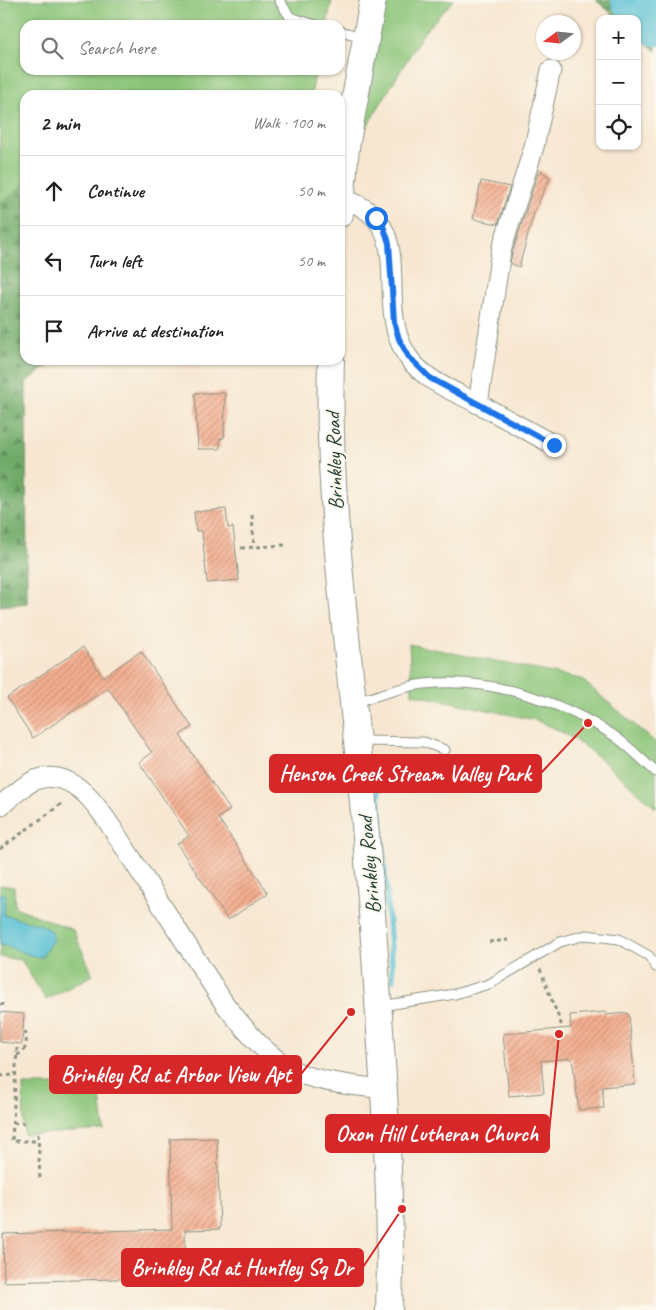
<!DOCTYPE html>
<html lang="en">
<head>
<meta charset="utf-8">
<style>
  body { margin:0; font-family:Caveat,sans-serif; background:#f6f6f6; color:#222 }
  .controls { position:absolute; right:15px; top:15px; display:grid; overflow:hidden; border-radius:10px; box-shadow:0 1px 4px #0004 }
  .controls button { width:45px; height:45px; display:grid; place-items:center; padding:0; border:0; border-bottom:1px solid #e0e0e0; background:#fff; color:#222; font:25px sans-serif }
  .compass { position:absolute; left:536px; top:15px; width:45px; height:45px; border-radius:50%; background:#fff; box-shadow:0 1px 4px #0004; rotate:255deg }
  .stop { position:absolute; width:15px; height:15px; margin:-11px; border:4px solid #1a73e8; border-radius:50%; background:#fff }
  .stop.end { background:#1a73e8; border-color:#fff; box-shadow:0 1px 5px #0008 }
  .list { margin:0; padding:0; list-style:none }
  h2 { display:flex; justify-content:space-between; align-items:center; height:65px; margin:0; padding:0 20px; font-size:21px }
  h2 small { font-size:16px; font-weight:400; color:#767676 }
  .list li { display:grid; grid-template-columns:32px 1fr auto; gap:15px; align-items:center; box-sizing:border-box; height:70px; padding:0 20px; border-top:1px solid #e0e0e0 }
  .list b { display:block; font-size:19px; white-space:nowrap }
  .list em { font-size:16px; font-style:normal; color:#767676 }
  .icon { flex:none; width:28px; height:28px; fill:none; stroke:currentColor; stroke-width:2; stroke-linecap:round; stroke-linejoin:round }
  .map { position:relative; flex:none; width:656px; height:1310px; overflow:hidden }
  .search { position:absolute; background:#fff; box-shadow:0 1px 4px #0004; left:20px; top:20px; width:325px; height:55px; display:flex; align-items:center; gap:12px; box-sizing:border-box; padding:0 18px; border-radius:15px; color:#767676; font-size:19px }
  .panel { position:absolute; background:#fff; box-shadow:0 1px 4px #0004; left:20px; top:90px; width:325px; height:275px; border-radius:15px }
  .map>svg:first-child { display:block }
  .forest { fill:url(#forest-firs); stroke:#47744e }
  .park { fill:#8ac478; stroke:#548056 }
  .water { fill:#58c0d4; stroke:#3c7e84 }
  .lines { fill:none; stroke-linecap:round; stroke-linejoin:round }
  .stream { stroke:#58c0d4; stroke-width:6 }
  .river { stroke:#58c0d4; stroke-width:38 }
  .building { fill:url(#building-hatch) }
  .service-casing { stroke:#8b9283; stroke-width:11 }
  .minor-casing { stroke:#8b9283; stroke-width:21 }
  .secondary-casing { stroke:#8b9283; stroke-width:28 }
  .path { stroke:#8b9283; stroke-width:3; stroke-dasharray:4 4; stroke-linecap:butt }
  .service { stroke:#fff; stroke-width:9 }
  .minor { stroke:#fff; stroke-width:19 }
  .secondary { stroke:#fff; stroke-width:26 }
  .route { stroke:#1a73e8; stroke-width:6 }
  .labels { text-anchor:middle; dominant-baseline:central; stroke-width:4; stroke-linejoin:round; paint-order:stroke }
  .street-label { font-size:21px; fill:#1f3d34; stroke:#fbf7ec }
  .leader { fill:none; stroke:#d62828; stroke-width:2 }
  .callout-dot { fill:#d62828; stroke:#fbf7ec; stroke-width:2 }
  .callout { fill:#d62828; stroke:#d62828; stroke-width:2 }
  .callout-label { font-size:22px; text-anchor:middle; font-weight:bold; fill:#fff }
</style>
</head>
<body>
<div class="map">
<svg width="656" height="1310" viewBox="0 0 656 1310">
  <defs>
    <pattern id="forest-firs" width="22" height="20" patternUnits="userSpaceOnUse" patternTransform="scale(1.25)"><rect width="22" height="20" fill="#6faa68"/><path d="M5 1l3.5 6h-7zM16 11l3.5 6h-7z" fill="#5b8c56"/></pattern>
    <pattern id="building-hatch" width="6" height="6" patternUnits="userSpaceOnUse" patternTransform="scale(1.25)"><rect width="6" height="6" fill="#f4ae90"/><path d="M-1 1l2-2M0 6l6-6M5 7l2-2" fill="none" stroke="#c58f76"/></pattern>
  </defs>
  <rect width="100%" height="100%" fill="#fbf7ec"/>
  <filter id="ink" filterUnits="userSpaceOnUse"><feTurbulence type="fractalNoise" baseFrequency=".02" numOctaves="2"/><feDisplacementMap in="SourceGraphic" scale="10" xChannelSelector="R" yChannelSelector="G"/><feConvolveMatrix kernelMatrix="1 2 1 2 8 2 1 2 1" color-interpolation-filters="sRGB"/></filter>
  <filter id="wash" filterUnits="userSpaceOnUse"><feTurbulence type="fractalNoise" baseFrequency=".0096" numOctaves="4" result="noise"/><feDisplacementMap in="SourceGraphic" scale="20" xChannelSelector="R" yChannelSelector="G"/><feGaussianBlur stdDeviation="1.12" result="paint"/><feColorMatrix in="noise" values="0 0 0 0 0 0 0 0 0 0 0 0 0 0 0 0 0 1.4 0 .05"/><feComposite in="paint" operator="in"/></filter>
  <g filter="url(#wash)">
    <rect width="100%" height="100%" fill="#f7e7d2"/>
    <g class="forest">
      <polygon points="0,0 25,25 25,360 57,360 26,382 27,603 0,606"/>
      <polygon points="596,0 656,0 656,51 637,35 637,19 618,19"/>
    </g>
    <g class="park">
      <polygon points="0,0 332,0 327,25 25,25 25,70 316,70 311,95 25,95 25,183 0,205"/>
      <polygon points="384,0 454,0 424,32 361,136"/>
      <path d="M409,644L581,679L656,743V808C618,776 583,737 535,720L412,694Z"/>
      <polygon points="0,885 14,887 15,907 73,930 93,975 46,1000 21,960 0,957"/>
      <polygon points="23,1085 99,1085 104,1130 24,1135"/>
    </g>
    <path class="water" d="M0,894H6L4,915L42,925L52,932L53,939L42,957C30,958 16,947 0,945Z"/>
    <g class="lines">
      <polyline class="stream" points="376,760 393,979"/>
      <polyline class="river" points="630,0 656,27"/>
    </g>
    <g id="blocks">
      <g class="building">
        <polygon points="539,170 550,177 534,213 519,267 510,263 512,254"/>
        <polygon points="481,181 510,187 498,224 473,219"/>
        <polygon points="195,393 225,393 224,438 220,438 220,449 198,449"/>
        <polygon points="226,509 228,528 233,527 239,580 207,583 202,531 196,531 194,512"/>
        <polygon points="83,647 103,677 141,651 192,727 180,735 230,810 218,818 268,893 228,920 177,844 189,836 139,762 152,753 108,688 33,738 7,698"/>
        <polygon points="0,1012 24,1014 22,1044 0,1042"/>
        <polygon points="606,1012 606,1015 627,1013 629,1015 635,1084 602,1087 604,1108 579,1110 572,1058 541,1061 544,1093 509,1096 503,1034 571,1028 570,1015"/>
        <polygon points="217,1138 220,1229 185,1230 186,1277 4,1282 3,1234 172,1229 170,1139"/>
      </g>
    </g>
  </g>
  <g filter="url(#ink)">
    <use href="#blocks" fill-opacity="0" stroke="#8b9283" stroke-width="1"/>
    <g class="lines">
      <defs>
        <g id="service">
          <polyline points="279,0 290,17 316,25"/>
          <polyline points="340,31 363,37"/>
          <path d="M356,702C378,696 402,686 425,684C490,677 559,700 613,735C628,745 642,760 656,772"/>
          <polyline points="360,741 424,742 445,750"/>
          <polyline points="381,1006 455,994 489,984 560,942 586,935 619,939 649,956 656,967"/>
        </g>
        <g id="minor">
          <path d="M341,198C424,223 370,301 408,357C424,380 453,391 477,403C503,417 528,431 554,445"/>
          <polyline points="478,404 501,251 534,147 551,70"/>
          <path d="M0,806C11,798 23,785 35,780C72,767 97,805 114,831L224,1003C245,1030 273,1065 307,1076C332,1084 359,1086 384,1089"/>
        </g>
        <g id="secondary">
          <polyline points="340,214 346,147 373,0"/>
          <path d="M331,360C327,494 346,628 359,761C369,856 375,951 381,1047C387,1135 392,1222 389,1310"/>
        </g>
      </defs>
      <use href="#service" class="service-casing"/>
      <use href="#minor" class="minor-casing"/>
      <use href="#secondary" class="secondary-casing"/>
      <g class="path">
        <polyline points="252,515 254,547"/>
        <polyline points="241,548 286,545"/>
        <polyline points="0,849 64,802"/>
        <polyline points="489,942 508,940"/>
        <polyline points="540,969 563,1029"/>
        <polyline points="0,1004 6,1005"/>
        <polyline points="17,1048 12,1141 38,1141"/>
        <path d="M17,1055C28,1051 27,1039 25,1029"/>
        <polyline points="0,1076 16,1075"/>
        <polyline points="13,1123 24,1123"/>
        <polyline points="38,1134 40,1181"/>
      </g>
      <use href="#service" class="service"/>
      <use href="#minor" class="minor"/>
      <use href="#secondary" class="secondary"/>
    </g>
  </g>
  <g class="lines" filter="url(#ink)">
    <polyline class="route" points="376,218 384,228 389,243 394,322 399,339 409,357 430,378 554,445"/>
  </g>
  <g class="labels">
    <g class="street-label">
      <text transform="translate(334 461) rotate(-92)">Brinkley Road</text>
      <text transform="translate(369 865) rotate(-95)">Brinkley Road</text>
    </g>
  </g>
  <path class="leader" d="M588 723L541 773M351 1012L301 1074M559 1034L549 1133M402 1209L363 1267"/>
  <g class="callout-dot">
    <circle cx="588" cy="723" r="5"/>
    <circle cx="351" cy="1012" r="5"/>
    <circle cx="559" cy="1034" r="5"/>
    <circle cx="402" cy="1209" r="5"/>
  </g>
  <g class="callout">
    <rect x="270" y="755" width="271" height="37" rx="5"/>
    <rect x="50" y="1056" width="251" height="37" rx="5"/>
    <rect x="326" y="1115" width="223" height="37" rx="5"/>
    <rect x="122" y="1249" width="241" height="37" rx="5"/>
  </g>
  <g class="callout-label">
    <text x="405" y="781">Henson Creek Stream Valley Park</text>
    <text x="176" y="1082">Brinkley Rd at Arbor View Apt</text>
    <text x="437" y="1141">Oxon Hill Lutheran Church</text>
    <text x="242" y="1275">Brinkley Rd at Huntley Sq Dr</text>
  </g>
</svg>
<div class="controls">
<button>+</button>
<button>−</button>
<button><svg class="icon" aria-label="locate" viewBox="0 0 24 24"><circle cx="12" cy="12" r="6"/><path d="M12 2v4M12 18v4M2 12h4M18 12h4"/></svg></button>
</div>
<svg class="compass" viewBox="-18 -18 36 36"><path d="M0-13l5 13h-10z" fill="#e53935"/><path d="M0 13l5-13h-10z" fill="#767676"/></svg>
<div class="stop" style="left:376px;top:218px"></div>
<div class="stop end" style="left:554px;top:445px"></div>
<div class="search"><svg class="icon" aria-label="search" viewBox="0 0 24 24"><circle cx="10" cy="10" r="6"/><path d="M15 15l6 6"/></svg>Search here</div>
<section class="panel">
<h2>2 min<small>Walk · 100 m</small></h2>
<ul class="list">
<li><svg class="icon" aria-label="ahead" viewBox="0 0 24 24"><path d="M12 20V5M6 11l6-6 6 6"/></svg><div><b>Continue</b></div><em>50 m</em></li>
<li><svg class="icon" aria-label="left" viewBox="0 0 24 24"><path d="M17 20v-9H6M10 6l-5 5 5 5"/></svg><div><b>Turn left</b></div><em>50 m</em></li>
<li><svg class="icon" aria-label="arrive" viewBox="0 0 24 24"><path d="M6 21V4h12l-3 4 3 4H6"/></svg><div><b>Arrive at destination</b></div></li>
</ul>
</section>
</div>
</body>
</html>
